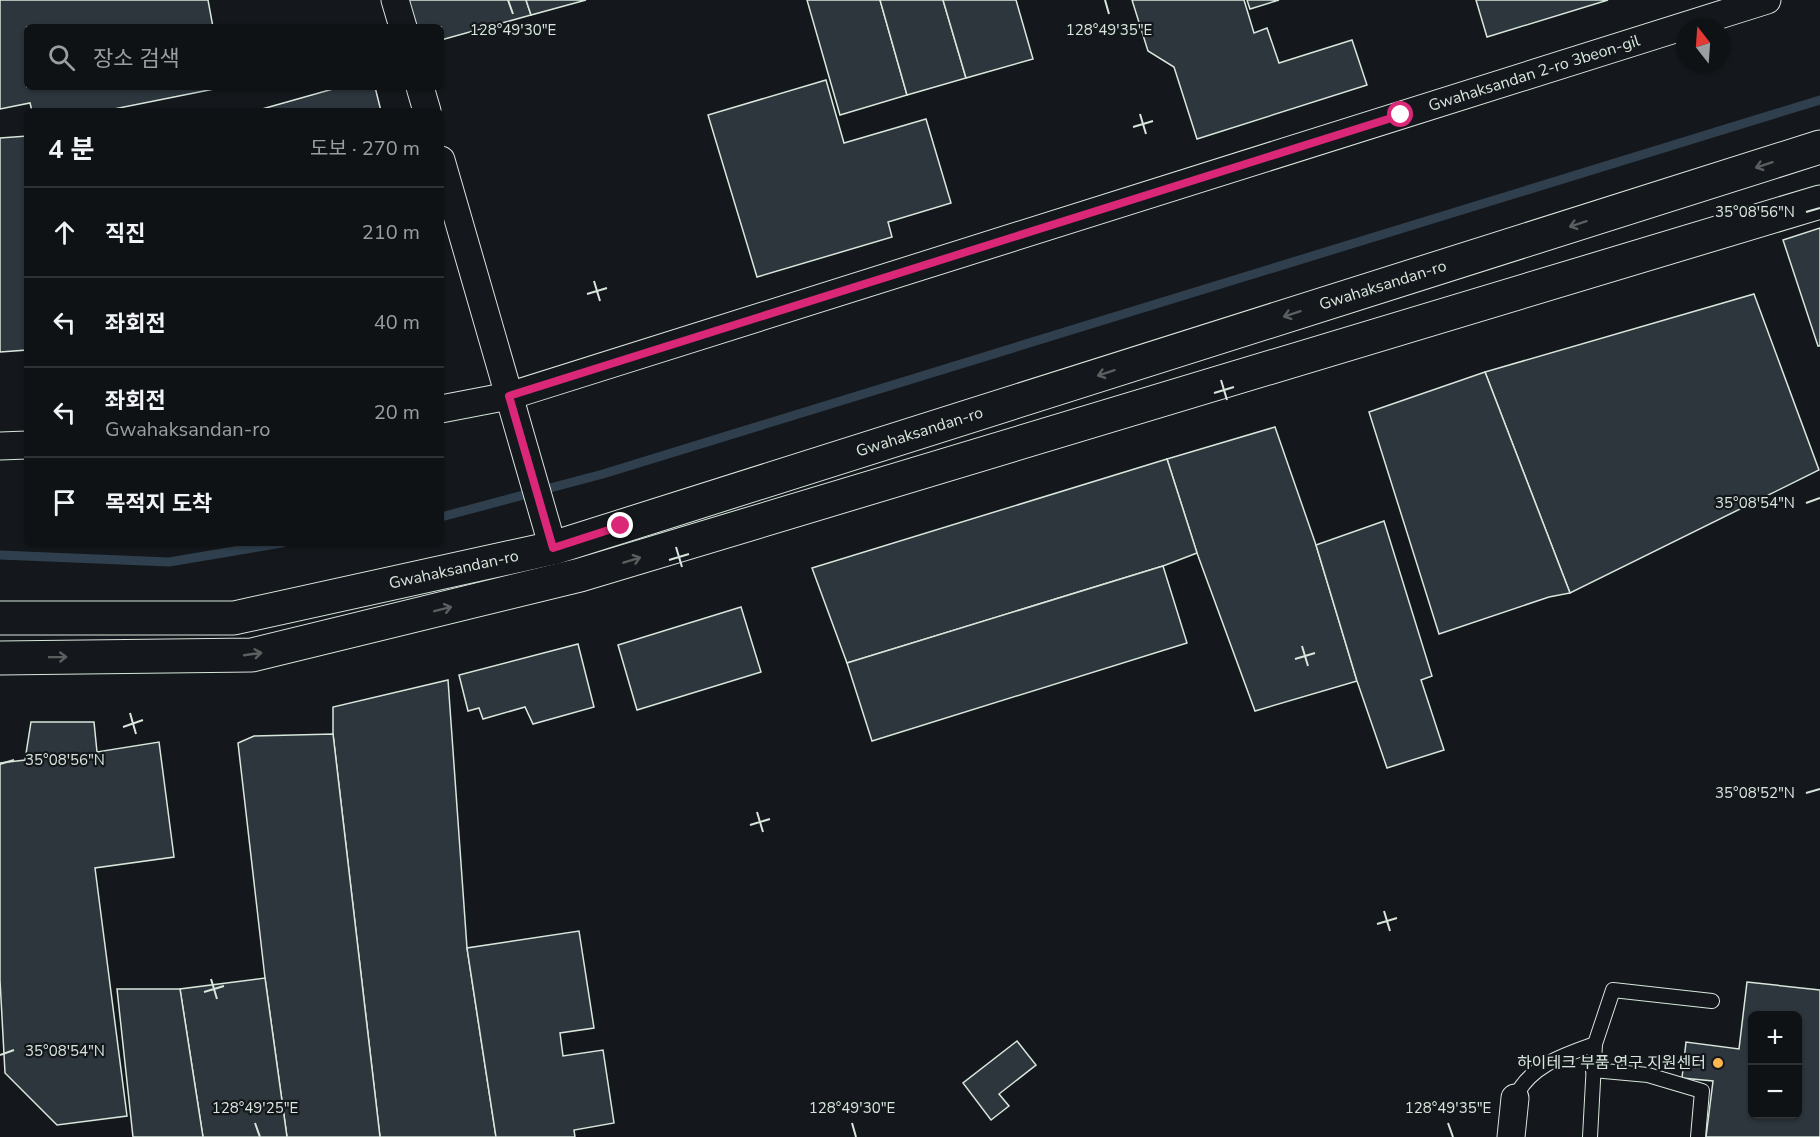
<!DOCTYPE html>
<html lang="ko">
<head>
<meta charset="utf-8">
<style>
  body { margin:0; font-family:"Nunito Sans","Noto Sans KR",sans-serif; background:#181b1e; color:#f1f3f6 }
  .controls { position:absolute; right:18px; bottom:18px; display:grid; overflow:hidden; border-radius:9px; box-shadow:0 2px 4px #0004 }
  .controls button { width:54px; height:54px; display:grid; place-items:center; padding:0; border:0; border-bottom:2px solid #2f3234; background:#0f1215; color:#f1f3f6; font:30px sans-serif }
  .compass { position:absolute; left:1676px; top:18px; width:54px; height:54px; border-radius:50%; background:#0f1215; box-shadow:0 2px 4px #0004; rotate:343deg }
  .stop { position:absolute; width:18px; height:18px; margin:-14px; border:4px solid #db2777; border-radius:50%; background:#fff }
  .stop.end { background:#db2777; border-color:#fff; box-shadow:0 2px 6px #0008 }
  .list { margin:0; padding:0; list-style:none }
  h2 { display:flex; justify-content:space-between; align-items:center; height:78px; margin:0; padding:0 24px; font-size:26px }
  h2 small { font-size:20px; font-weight:400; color:#9b9ea0 }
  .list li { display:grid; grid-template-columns:39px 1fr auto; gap:18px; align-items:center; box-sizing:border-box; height:90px; padding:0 24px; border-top:2px solid #2f3234 }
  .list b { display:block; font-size:22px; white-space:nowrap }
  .list p { margin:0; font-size:20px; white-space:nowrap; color:#9b9ea0 }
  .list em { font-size:20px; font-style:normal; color:#9b9ea0 }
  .icon { flex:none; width:33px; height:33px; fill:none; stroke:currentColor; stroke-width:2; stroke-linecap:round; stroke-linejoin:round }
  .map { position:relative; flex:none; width:1820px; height:1137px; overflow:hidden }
  .search { position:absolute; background:#0f1215; box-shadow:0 2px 4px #0004; left:24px; top:24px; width:420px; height:66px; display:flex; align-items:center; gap:15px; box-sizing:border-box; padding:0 21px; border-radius:9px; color:#9b9ea0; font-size:22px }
  .panel { position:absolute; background:#0f1215; box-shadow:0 2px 4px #0004; left:24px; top:108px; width:420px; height:438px; border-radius:9px }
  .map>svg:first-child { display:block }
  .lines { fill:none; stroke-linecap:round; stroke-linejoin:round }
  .stream { stroke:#2f3f4d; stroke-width:9 }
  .building { fill:#2c363c; stroke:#d8e6dc; stroke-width:1.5; fill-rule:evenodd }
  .lane-casing { stroke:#d8e6dc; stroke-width:16 }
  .street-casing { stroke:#d8e6dc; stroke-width:29 }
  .secondary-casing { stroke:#d8e6dc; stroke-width:35 }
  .lane { stroke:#14181c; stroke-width:14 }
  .street { stroke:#14181c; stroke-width:27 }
  .secondary { stroke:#14181c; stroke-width:33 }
  .oneway { stroke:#59605f }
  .route { stroke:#db2777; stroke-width:8 }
  .ticks { fill:none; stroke:#d8e6dc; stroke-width:2 }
  .poi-dot { fill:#ffb74d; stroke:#14181c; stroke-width:2 }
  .labels { text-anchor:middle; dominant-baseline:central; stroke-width:4.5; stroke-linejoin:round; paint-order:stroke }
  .street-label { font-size:16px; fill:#d8e6dc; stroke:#14181c }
  .poi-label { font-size:16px; fill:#d8e6dc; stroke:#14181c; text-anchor:end }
  .ticks-label { font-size:15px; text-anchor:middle; fill:#d8e6dc; stroke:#14181c; stroke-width:4.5; stroke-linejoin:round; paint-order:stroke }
</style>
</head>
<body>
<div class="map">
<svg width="1820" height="1137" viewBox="0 0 1820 1137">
  <rect width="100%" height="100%" fill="#14181c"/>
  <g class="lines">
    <g class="stream">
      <polyline points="441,517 603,474 1820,100"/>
      <polyline points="0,555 169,562 282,543"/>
    </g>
  </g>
  <g class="building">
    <polygon points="0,0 208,0 213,27 27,27 27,87 224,87 104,111 32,111 30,103 0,109"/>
    <polygon points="406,0 526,0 531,15 441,40 441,27 413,27"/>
    <polygon points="526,0 586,0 531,15"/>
    <polygon points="807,0 880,0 907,95 840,115"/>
    <polygon points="880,0 943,0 966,78 907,95"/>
    <polygon points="943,0 1016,0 1033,59 966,78"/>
    <polygon points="1132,0 1244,0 1254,33 1267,28 1279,63 1352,40 1367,85 1197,139 1174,67 1148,51"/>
    <polygon points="1247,0 1279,0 1250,9"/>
    <polygon points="1476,0 1608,0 1487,37"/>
    <polygon points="826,80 844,143 926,119 951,203 888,222 892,237 757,277 708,115"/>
    <polygon points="340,87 375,87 381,111 255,111"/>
    <polygon points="27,136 27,350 0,352 0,138"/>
    <polygon points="1820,228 1820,346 1818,346 1783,240"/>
    <polygon points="1754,294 1819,470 1570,593 1485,372"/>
    <polygon points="1485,372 1570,593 1549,597 1439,634 1369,412"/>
    <polygon points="1275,427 1316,545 1357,681 1255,711 1197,553 1167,459"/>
    <polygon points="1167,459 1197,553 1163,566 847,663 812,568"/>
    <polygon points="1384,521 1432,676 1421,680 1444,750 1387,768 1357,681 1316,545"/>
    <polygon points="1163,566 1187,643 872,741 847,663"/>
    <polygon points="741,607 761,672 637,710 618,645"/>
    <polygon points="578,644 594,707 533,724 525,707 483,719 479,708 468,711 459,675"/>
    <polygon points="448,680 467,948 496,1137 380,1137 333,734 333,707"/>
    <polygon points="31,722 94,722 97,752 159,742 174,857 95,868 127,1116 57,1125 5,1073 0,980 0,763 25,760"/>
    <polygon points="333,734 380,1137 287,1137 265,978 238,743 254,736"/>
    <polygon points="579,931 594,1028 560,1033 563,1056 603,1050 614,1123 574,1130 575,1137 496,1137 467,948"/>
    <polygon points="265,978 287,1137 203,1137 180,989"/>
    <path d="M1747,982L1820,990V1137H1706L1713,1081L1682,1078L1686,1042L1739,1049ZM1752,1016H1798V1114H1752Z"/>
    <polygon points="117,989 180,989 203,1137 133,1137"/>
    <polygon points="1017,1041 1036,1065 999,1094 1009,1106 991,1120 963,1083"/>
  </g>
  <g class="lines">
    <defs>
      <g id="lane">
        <polyline points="1593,1070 1648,1075 1702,1091 1698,1137"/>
        <path d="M1515,1098C1529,1066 1564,1055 1595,1044"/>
        <polyline points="1590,1137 1595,1044 1613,990 1712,1001"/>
      </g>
      <g id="street">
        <polyline points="395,0 403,27"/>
        <polyline points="420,87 427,111"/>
        <polyline points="441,160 553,548"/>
        <path id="s1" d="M441,409L509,396L1767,0"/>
        <polyline points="0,446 27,445"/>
        <polyline points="1511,1137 1515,1098"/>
      </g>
      <g id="secondary">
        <path id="s2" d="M0,618H234L553,548L1820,147"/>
        <polyline points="0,658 252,655 580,575 1820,202"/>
      </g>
    </defs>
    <use href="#lane" class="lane-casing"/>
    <use href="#street" class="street-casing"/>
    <use href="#secondary" class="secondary-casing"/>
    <use href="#lane" class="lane"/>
    <use href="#street" class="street"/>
    <use href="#secondary" class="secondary"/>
  </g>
  <defs><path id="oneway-shaft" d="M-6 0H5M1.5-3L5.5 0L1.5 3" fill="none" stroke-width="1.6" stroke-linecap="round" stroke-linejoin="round" transform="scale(1.5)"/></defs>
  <g class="oneway">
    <use href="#oneway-shaft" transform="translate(1764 165) rotate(162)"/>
    <use href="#oneway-shaft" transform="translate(1578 224) rotate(162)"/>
    <use href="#oneway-shaft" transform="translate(1292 314) rotate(162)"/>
    <use href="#oneway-shaft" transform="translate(1106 373) rotate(162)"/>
    <use href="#oneway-shaft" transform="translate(632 560) rotate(-17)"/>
    <use href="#oneway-shaft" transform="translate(443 609) rotate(-14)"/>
    <use href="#oneway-shaft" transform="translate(253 654) rotate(-8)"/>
    <use href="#oneway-shaft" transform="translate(58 657) rotate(-1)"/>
  </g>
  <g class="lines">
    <polyline class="route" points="621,526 553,548 509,396 1401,115"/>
  </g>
  <path class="ticks" d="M508,0L513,14M1105,0L1109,14M1140,114L1146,134M1133,127L1153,121M1806,212L1820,208M594,281L600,301M587,294L607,288M1221,380L1227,400M1214,393L1234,387M1806,503L1820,498M676,547L682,567M669,560L689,554M1302,646L1308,666M1295,659L1315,653M130,713L136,734M123,727L143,720M0,764L14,760M1806,793L1820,789M757,812L763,832M750,825L770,819M1384,911L1390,931M1377,924L1397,918M211,979L217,999M204,992L224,986M0,1055L14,1050M255,1123L260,1137M852,1123L856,1137M1448,1123L1453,1137"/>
  <circle class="poi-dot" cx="1718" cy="1063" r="6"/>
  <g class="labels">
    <g class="street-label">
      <text stroke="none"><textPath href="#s1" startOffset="1144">Gwahaksandan 2-ro 3beon-gil</textPath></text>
      <text stroke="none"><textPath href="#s2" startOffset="1431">Gwahaksandan-ro</textPath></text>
      <text stroke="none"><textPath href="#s2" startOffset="945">Gwahaksandan-ro</textPath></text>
      <text stroke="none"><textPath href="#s2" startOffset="459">Gwahaksandan-ro</textPath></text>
    </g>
    <g class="poi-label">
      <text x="1706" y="1063">하이테크 부품 연구 지원센터</text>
    </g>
  </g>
  <g class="ticks-label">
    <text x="513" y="35">128°49'30"E</text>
    <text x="1109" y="35">128°49'35"E</text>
    <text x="1755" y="217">35°08'56"N</text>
    <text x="1755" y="508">35°08'54"N</text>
    <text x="65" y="765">35°08'56"N</text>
    <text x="1755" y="798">35°08'52"N</text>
    <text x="65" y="1056">35°08'54"N</text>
    <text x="255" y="1113">128°49'25"E</text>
    <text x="852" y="1113">128°49'30"E</text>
    <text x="1448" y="1113">128°49'35"E</text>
  </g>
</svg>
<div class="controls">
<button>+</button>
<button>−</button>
</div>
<svg class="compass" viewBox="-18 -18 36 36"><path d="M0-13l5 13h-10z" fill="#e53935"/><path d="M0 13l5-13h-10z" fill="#9b9ea0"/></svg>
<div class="stop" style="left:1401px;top:115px"></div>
<div class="stop end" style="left:621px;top:526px"></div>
<div class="search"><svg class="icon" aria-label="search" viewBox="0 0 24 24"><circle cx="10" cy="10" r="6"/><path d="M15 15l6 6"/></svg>장소 검색</div>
<section class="panel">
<h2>4 분<small>도보 · 270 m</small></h2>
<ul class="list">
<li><svg class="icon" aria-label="ahead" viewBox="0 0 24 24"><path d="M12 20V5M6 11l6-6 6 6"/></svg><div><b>직진</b></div><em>210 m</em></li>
<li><svg class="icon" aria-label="left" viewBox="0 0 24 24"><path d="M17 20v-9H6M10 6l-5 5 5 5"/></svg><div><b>좌회전</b></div><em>40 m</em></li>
<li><svg class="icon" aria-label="left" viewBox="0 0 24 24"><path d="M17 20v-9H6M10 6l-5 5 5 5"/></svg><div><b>좌회전</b><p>Gwahaksandan-ro</p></div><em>20 m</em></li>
<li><svg class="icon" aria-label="arrive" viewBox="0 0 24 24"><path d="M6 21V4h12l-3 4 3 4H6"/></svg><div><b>목적지 도착</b></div></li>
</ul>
</section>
</div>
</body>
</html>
